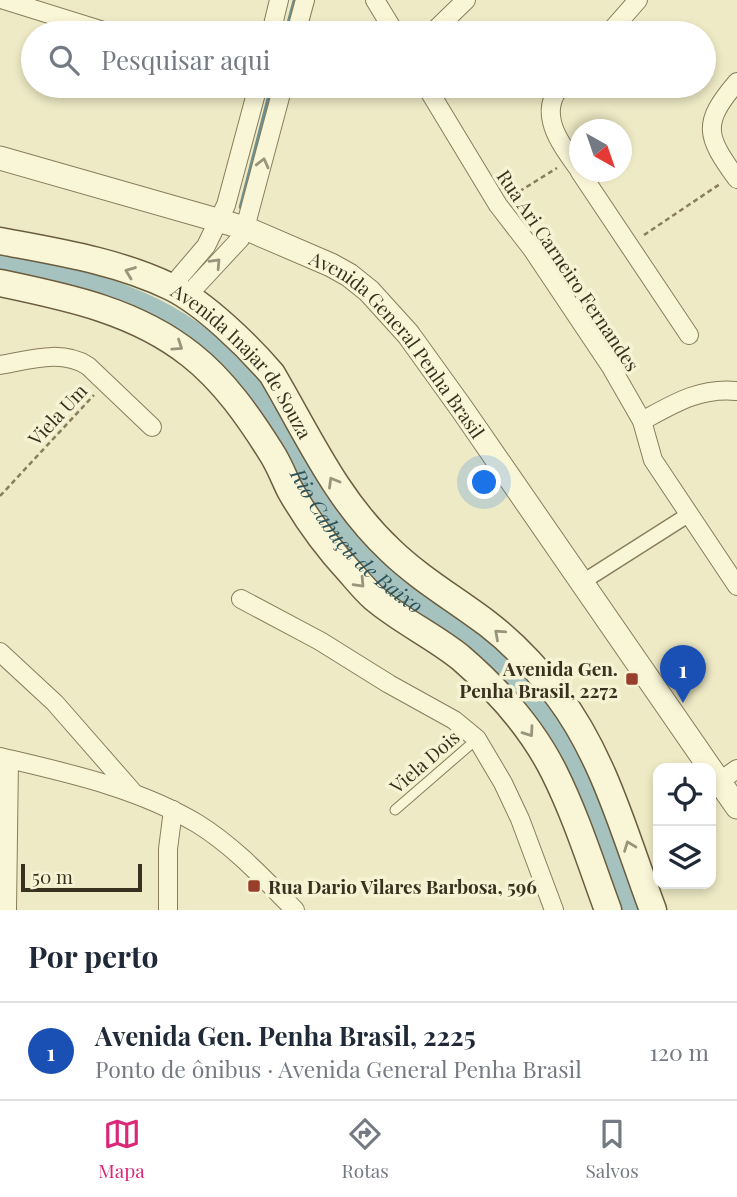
<!DOCTYPE html>
<html lang="pt">
<head>
<meta charset="utf-8">
<style>
  body { margin:0; font-family:"Playfair Display",serif; background:#f6f6f7; color:#1f2937 }
  .controls { position:absolute; right:21px; bottom:21px; display:grid; overflow:hidden; border-radius:14px; box-shadow:0 4px 10px #0003 }
  .controls button { width:63px; height:63px; display:grid; place-items:center; padding:0; border:0; border-bottom:2px solid #e0e1e3; background:#fff; color:#1f2937; font:35px sans-serif }
  .compass { position:absolute; left:569px; top:119px; width:63px; height:63px; border-radius:50%; background:#fff; box-shadow:0 4px 10px #0003; rotate:140deg }
  .scale { position:absolute; left:21px; bottom:18px; width:121px; box-sizing:border-box; padding-left:7px; border:4px solid #39311f; border-top:0; font-size:19px; line-height:24px; white-space:nowrap; color:#39311f; -webkit-text-stroke:5px #f6f3d4; paint-order:stroke }
  .you { position:absolute; left:485px; top:483px; width:24px; height:24px; margin:-18px; border:5px solid #fff; border-radius:50%; background:#1a73e8; box-shadow:0 0 0 10px #1a73e833 }
  .badge { display:grid; place-items:center; width:46px; height:46px; border-radius:50%; background:#db2777; color:#fff; font-size:23px; font-weight:700 }
  .pin { position:absolute; translate:-50% -58px; filter:drop-shadow(0 2px 4px #0008) }
  .pin::after { content:''; position:absolute; top:37px; width:24px; height:21px; background:inherit; clip-path:polygon(0 0,100% 0,50% 100%) }
  .list { margin:0; padding:0; list-style:none }
  h2 { display:flex; justify-content:space-between; align-items:center; height:91px; margin:0; padding:0 28px; font-size:30px }
  h2 small { font-size:23px; font-weight:400; color:#747a83 }
  .list li { display:grid; grid-template-columns:46px 1fr auto; gap:21px; align-items:center; box-sizing:border-box; height:98px; padding:0 28px; border-top:2px solid #e0e1e3 }
  .list b { display:block; font-size:26px; white-space:nowrap }
  .list p { margin:0; font-size:23px; white-space:nowrap; color:#747a83 }
  .list em { font-size:23px; font-style:normal; color:#747a83 }
  .icon { flex:none; width:38px; height:38px; fill:none; stroke:currentColor; stroke-width:2; stroke-linecap:round; stroke-linejoin:round }
  .map { position:relative; flex:none; width:737px; height:910px; overflow:hidden }
  .search { position:absolute; background:#fff; box-shadow:0 4px 10px #0003; left:21px; right:21px; top:21px; height:77px; display:flex; align-items:center; gap:18px; box-sizing:border-box; padding:0 24px; border-radius:38px; color:#747a83; font-size:26px }
  .sheet { height:189px; background:#fff }
  nav { display:flex; justify-content:space-around; align-items:center; box-sizing:border-box; height:98px; border-top:2px solid #e0e1e3; background:#fff; font-size:19px; color:#747a83 }
  nav a { display:grid; justify-items:center; gap:4px }
  nav .on { color:#db2777 }
  .map>svg:first-child { display:block }
  .lines { fill:none; stroke-linecap:round; stroke-linejoin:round }
  .stream { stroke:#6d908e; stroke-width:4.5 }
  .river { stroke:#a6c2bf; stroke-width:28 }
  .service-casing { stroke:#897d5b; stroke-width:11 }
  .pedestrian-casing { stroke:#897d5b; stroke-width:17 }
  .minor-casing { stroke:#897d5b; stroke-width:20 }
  .tertiary-casing { stroke:#897d5b; stroke-width:25 }
  .secondary-casing { stroke:#6b5d3e; stroke-width:29 }
  .path { stroke:#897d5b; stroke-width:2.5; stroke-dasharray:5 3.5; stroke-linecap:butt }
  .service { stroke:#f9f6d8; stroke-width:9 }
  .pedestrian { stroke:#f9f6d8; stroke-width:14 }
  .minor { stroke:#f9f6d8; stroke-width:18 }
  .tertiary { stroke:#f9f6d8; stroke-width:23 }
  .secondary { stroke:#f9f6d8; stroke-width:26 }
  .oneway { stroke:#99947c }
  .poi-dot { fill:#983f2b; stroke:#f6f3d4; stroke-width:2.5 }
  .labels { text-anchor:middle; dominant-baseline:central; stroke-width:7; stroke-linejoin:round; paint-order:stroke }
  .street-label { font-size:19px; fill:#39311f; stroke:#f6f3d4 }
  .poi-label { font-size:19px; font-weight:bold; fill:#39311f; stroke:#f6f3d4; text-anchor:end }
  .water-label { font-size:21px; font-style:italic; fill:#2e5359; stroke:#f6f3d4 }
</style>
</head>
<body>
<div class="map">
<svg width="737" height="910" viewBox="0 0 737 910">
  <rect width="100%" height="100%" fill="#eeeac5"/>
  <g class="lines">
    <g class="stream">
      <polyline points="286,33 295,0"/>
      <polyline points="241,207 272,86"/>
    </g>
    <path class="river" id="s1" d="M0,266C111,288 203,314 267,416C292,457 313,504 344,542C372,575 416,604 451,628C464,636 479,644 490,654C568,723 596,817 631,910"/>
    <defs>
      <polyline id="service" points="395,810 477,739"/>
      <polyline id="pedestrian" points="581,583 688,515"/>
      <g id="minor">
        <polyline points="4,0 110,33"/>
        <polyline points="375,0 395,33"/>
        <polyline points="271,33 279,0"/>
        <polyline points="296,33 305,0"/>
        <polyline points="432,33 466,0"/>
        <polyline points="609,33 638,0"/>
        <path d="M737,82C701,124 706,136 737,179"/>
        <polyline points="426,86 498,205 532,249 611,367 642,421 653,460 737,586"/>
        <path d="M561,86C536,114 562,146 580,171"/>
        <polyline points="580,172 689,335"/>
        <polyline points="171,287 206,246 226,205 258,86"/>
        <polyline points="186,297 240,239 245,228 283,86"/>
        <path d="M0,365C29,360 62,349 88,366L152,427"/>
        <path d="M642,421C673,404 700,387 737,391"/>
        <polyline points="241,599 320,641 389,684 454,720 477,739 503,783 520,819 554,910"/>
        <polyline points="0,652 55,703 132,791"/>
        <path d="M0,757C68,773 138,788 198,824C235,847 265,880 295,910"/>
        <polyline points="720,781 737,769"/>
        <polyline points="7,910 9,760"/>
        <polyline points="168,910 168,849 173,810"/>
      </g>
      <g id="tertiary">
        <path id="s2" d="M0,158L245,228L331,265L349,275L369,291L408,334L462,409L737,807"/>
      </g>
      <g id="secondary">
        <path id="s3" d="M0,241C58,252 117,261 171,287C205,304 247,345 272,374C309,437 336,499 390,550C420,579 455,599 488,624C514,644 538,670 558,696C605,758 626,839 653,910"/>
        <path d="M0,283C67,297 136,311 191,355C224,381 249,417 271,452C279,464 284,478 290,490C307,520 326,546 349,571C357,580 365,590 374,598C401,621 434,636 461,658C498,690 532,728 554,772C576,816 591,864 608,910"/>
      </g>
    </defs>
    <use href="#service" class="service-casing"/>
    <use href="#pedestrian" class="pedestrian-casing"/>
    <use href="#minor" class="minor-casing"/>
    <use href="#tertiary" class="tertiary-casing"/>
    <use href="#secondary" class="secondary-casing"/>
    <g class="path">
      <polyline points="512,196 557,168"/>
      <polyline points="644,235 720,184"/>
      <polyline points="0,496 94,395"/>
    </g>
    <use href="#service" class="service"/>
    <use href="#pedestrian" class="pedestrian"/>
    <use href="#minor" class="minor"/>
    <use href="#tertiary" class="tertiary"/>
    <use href="#secondary" class="secondary"/>
  </g>
  <defs><path id="oneway-chevron" d="M-2-3.5L2.5 0L-2 3.5" fill="none" stroke-width="1.6" stroke-linecap="round" stroke-linejoin="round" transform="scale(1.75)"/></defs>
  <g class="oneway">
    <use href="#oneway-chevron" transform="translate(263 163) rotate(-76)"/>
    <use href="#oneway-chevron" transform="translate(216 263) rotate(-47)"/>
    <use href="#oneway-chevron" transform="translate(130 272) rotate(-159)"/>
    <use href="#oneway-chevron" transform="translate(178 346) rotate(34)"/>
    <use href="#oneway-chevron" transform="translate(333 482) rotate(-120)"/>
    <use href="#oneway-chevron" transform="translate(360 583) rotate(47)"/>
    <use href="#oneway-chevron" transform="translate(499 634) rotate(-138)"/>
    <use href="#oneway-chevron" transform="translate(529 732) rotate(55)"/>
    <use href="#oneway-chevron" transform="translate(629 846) rotate(-111)"/>
  </g>
  <g class="poi-dot">
    <rect x="625" y="672" width="14" height="14" rx="3.5"/>
    <rect x="247" y="879" width="14" height="14" rx="3.5"/>
  </g>
  <g class="labels">
    <g class="street-label">
      <text transform="translate(569 270) rotate(56)">Rua Ari Carneiro Fernandes</text>
      <text stroke="none"><textPath href="#s2" startOffset="452">Avenida General Penha Brasil</textPath></text>
      <text stroke="none"><textPath href="#s3" startOffset="282">Avenida Inajar de Souza</textPath></text>
      <text transform="translate(57 414) rotate(-47)">Viela Um</text>
      <text transform="translate(424 761) rotate(-41)">Viela Dois</text>
    </g>
    <g class="poi-label">
      <text x="618" y="668">Avenida Gen.<tspan x="618" dy="22">Penha Brasil, 2272</tspan></text>
      <text x="268" y="886" text-anchor="start">Rua Dario Vilares Barbosa, 596</text>
    </g>
    <g class="water-label">
      <text stroke="none"><textPath href="#s1" startOffset="472">Rio Cabuçu de Baixo</textPath></text>
    </g>
  </g>
</svg>
<div class="controls">
<button><svg class="icon" aria-label="locate" viewBox="0 0 24 24"><circle cx="12" cy="12" r="6"/><path d="M12 2v4M12 18v4M2 12h4M18 12h4"/></svg></button>
<button><svg class="icon" aria-label="layers" viewBox="0 0 24 24"><path d="M12 4l9 5-9 5-9-5zM3 14l9 5 9-5"/></svg></button>
</div>
<svg class="compass" viewBox="-18 -18 36 36"><path d="M0-13l5 13h-10z" fill="#e53935"/><path d="M0 13l5-13h-10z" fill="#747a83"/></svg>
<div class="scale">50 m</div>
<div class="you"></div>
<div class="pin badge" style="left:683px;top:703px;background:#1a4fb4">1</div>
<div class="search"><svg class="icon" aria-label="search" viewBox="0 0 24 24"><circle cx="10" cy="10" r="6"/><path d="M15 15l6 6"/></svg>Pesquisar aqui</div>
</div>
<section class="sheet">
<h2>Por perto<small></small></h2>
<ul class="list">
<li><span class="badge" style="background:#1a4fb4">1</span><div><b>Avenida Gen. Penha Brasil, 2225</b><p>Ponto de ônibus · Avenida General Penha Brasil</p></div><em>120 m</em></li>
</ul>
</section>
<nav>
<a class="on"><svg class="icon" aria-label="map" viewBox="0 0 24 24"><path d="M3 6l6-2 6 2 6-2v14l-6 2-6-2-6 2zM9 4v14M15 6v14"/></svg>Mapa</a>
<a><svg class="icon" aria-label="directions" viewBox="0 0 24 24"><path d="M12 3l9 9-9 9-9-9zM9 14v-3h6M13 9l2 2-2 2"/></svg>Rotas</a>
<a><svg class="icon" aria-label="saved" viewBox="0 0 24 24"><path d="M7 4h10v16l-5-4-5 4z"/></svg>Salvos</a>
</nav>
</body>
</html>
